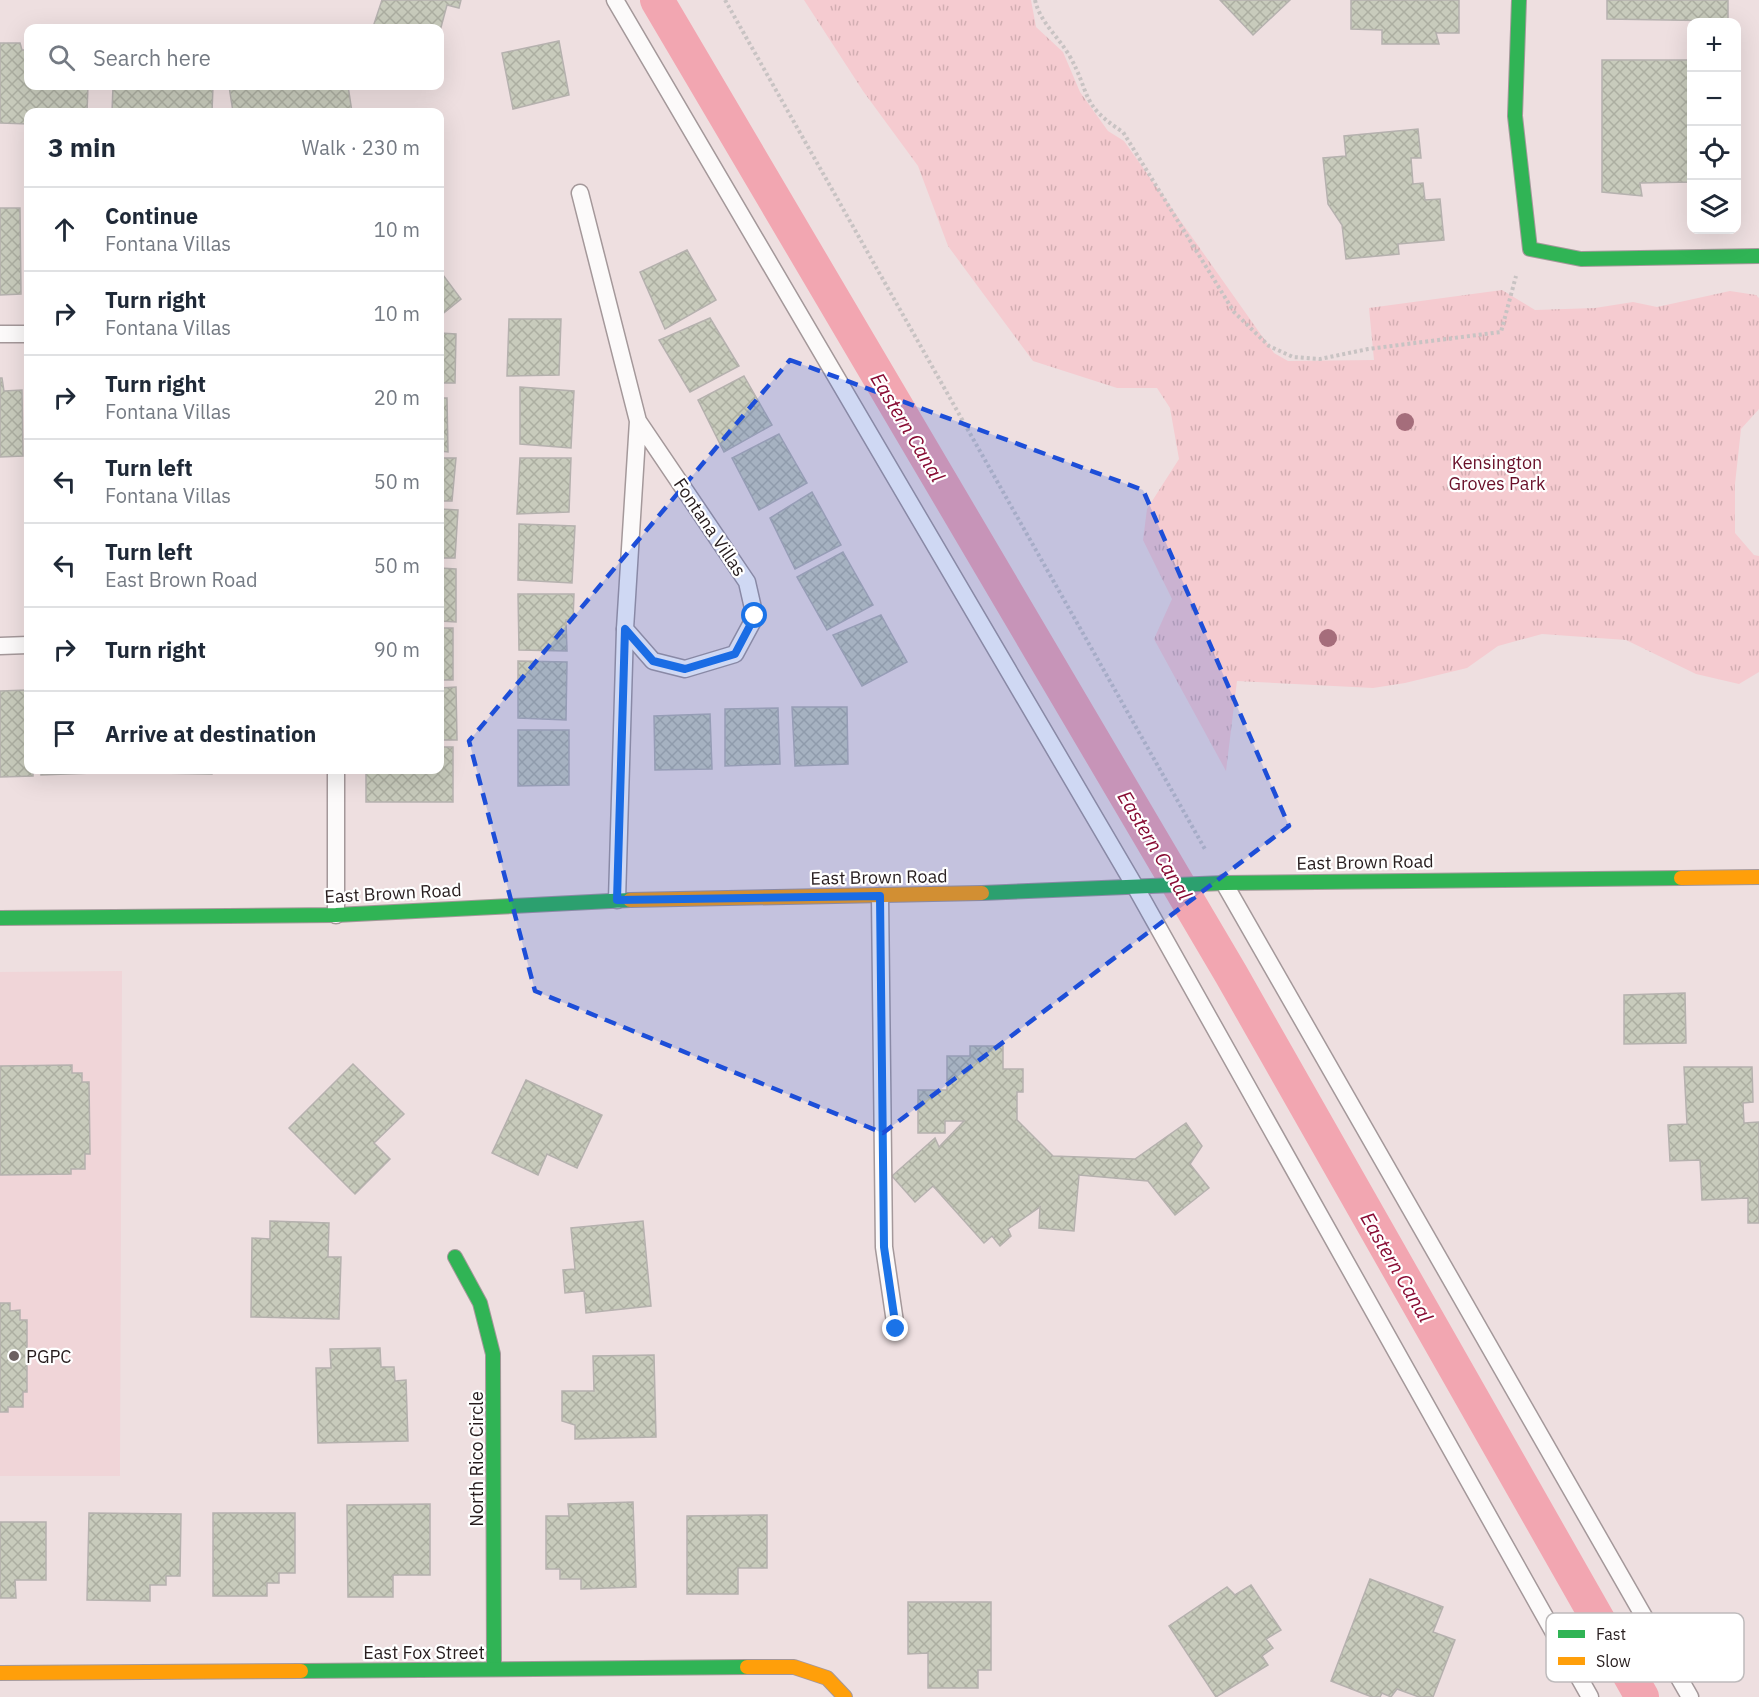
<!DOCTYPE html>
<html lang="en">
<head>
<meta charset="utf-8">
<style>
  body { margin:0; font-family:"IBM Plex Sans",sans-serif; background:#f6f6f7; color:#1f2937 }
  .controls { position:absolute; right:18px; top:18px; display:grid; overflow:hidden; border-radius:12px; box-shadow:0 6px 24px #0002 }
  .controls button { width:54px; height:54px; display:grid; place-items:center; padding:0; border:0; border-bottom:2px solid #e0e1e3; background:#fff; color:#1f2937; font:30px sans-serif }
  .stop { position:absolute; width:18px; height:18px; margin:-14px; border:4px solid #1a73e8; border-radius:50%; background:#fff }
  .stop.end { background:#1a73e8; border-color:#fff; box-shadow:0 2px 6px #0008 }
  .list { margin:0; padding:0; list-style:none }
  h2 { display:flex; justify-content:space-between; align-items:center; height:78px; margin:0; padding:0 24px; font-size:26px }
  h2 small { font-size:20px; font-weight:400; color:#747a83 }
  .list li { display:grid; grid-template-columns:39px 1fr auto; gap:18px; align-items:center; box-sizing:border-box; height:84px; padding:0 24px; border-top:2px solid #e0e1e3 }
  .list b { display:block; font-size:22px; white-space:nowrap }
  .list p { margin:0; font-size:20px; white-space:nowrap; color:#747a83 }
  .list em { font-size:20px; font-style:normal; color:#747a83 }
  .icon { flex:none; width:33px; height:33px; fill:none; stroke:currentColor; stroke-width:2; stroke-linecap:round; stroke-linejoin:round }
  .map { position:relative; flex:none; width:1759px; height:1697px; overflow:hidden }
  .search { position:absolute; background:#fff; box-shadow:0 6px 24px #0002; left:24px; top:24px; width:420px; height:66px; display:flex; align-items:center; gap:15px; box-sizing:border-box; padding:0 21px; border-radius:12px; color:#747a83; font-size:22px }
  .panel { position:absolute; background:#fff; box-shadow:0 6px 24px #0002; left:24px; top:108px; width:420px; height:666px; border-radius:12px }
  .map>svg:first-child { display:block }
  .built { fill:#f0d5d8 }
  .park { fill:url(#park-tufts) }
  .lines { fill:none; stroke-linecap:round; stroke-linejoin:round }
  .canal { stroke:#f2a6b1; stroke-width:34 }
  .building { fill:url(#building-cross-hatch); stroke:#b5b1ae; stroke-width:1.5 }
  .lane-casing { stroke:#a4989a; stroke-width:19 }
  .fast-casing { stroke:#a4989a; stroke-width:16 }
  .slow-casing { stroke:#a4989a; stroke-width:16 }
  .path { stroke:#c8c3c3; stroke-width:4; stroke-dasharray:3 3; stroke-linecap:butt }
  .lane { stroke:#fcfafa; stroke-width:16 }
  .fast { stroke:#30b455; stroke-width:14 }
  .slow { stroke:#ff9f0a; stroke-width:14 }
  .tree { fill:#a56d7b }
  .route { stroke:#1a73e8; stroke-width:8 }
  .marked { fill:#1d4ed8; fill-opacity:0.2; stroke:#1d4ed8; stroke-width:4.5; stroke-dasharray:12 8; stroke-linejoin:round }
  .poi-dot { fill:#6d6162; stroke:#fff; stroke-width:2 }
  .labels { text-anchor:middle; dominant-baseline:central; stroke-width:4.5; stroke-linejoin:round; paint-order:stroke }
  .park-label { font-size:18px; fill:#690f29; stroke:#fff }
  .street-label { font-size:18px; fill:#271d1e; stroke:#fff }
  .poi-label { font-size:18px; fill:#271d1e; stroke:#fff; text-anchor:start }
  .water-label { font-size:20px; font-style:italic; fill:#880c34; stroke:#fff }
  .key { fill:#fff; stroke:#bebbbc; stroke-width:1.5 }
  .key-label { font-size:16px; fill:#271d1e }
</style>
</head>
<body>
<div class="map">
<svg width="1759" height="1697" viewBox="0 0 1759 1697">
  <defs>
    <pattern id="park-tufts" width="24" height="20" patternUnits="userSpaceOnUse" patternTransform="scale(1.5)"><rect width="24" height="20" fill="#f5cbd0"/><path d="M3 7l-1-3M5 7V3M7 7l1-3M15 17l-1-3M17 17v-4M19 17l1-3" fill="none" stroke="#d2aeb2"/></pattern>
    <pattern id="building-cross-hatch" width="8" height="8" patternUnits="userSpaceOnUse" patternTransform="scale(1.5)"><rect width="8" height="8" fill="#c8cbbc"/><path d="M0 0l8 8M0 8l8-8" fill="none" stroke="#acaea1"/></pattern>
  </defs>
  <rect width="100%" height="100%" fill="#eedfe0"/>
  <polygon class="built" points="122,971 120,1476 0,1476 0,972"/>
  <polygon class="park" points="804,0 1031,0 1036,27 1063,52 1080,92 1108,131 1124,141 1274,353 1288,361 1374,360 1369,308 1502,290 1535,310 1595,308 1633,302 1657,307 1730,291 1756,295 1759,298 1759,409 1741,429 1735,484 1735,533 1754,555 1759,556 1759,672 1739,684 1696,674 1626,640 1542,634 1498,646 1467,668 1405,683 1373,688 1237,681 1226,771 1154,639 1172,599 1143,540 1147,509 1179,459 1170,408 1157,388 1117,388 1033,361 948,246 918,166 863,91"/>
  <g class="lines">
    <polyline class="canal" points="657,0 1231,974 1642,1697"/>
  </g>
  <g class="building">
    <polygon points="382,0 461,0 459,8 447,5 440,31 440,28 373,27"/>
    <polygon points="1220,0 1290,0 1253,35"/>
    <polygon points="1351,0 1459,0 1459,33 1436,33 1439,44 1382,44 1382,30 1351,29"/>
    <polygon points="1607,0 1728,0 1728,21 1607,19"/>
    <polygon points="559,41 569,95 513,109 502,53"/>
    <polygon points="0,43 20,43 22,50 28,50 28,86 88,86 87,112 28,112 28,124 0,123"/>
    <polygon points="1602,60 1692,60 1692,182 1640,183 1642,196 1602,192"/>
    <polygon points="113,86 213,86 212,112 112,112"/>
    <polygon points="229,86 348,86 352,112 233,112"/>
    <polygon points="1418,129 1421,158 1411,158 1413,184 1423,183 1425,200 1440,199 1444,240 1398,244 1399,254 1346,259 1342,225 1328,204 1323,158 1346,156 1344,136"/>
    <polygon points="0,208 20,208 21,294 0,295"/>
    <polygon points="687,250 716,300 665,329 640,272"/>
    <polygon points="440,271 461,299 440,316"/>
    <polygon points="710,318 739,366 690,392 659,340"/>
    <polygon points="509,319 561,319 559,375 507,376"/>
    <polygon points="440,333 456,334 455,383 440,383"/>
    <polygon points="744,376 772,425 724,452 698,400"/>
    <polygon points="0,378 2,378 4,391 22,390 23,456 0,457"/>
    <polygon points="520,387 574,391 571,448 520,444"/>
    <polygon points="440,398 447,398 448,452 440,451"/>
    <polygon points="779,434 807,483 759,510 732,458"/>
    <polygon points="440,458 456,458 452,501 440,501"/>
    <polygon points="520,458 571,458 569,512 517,514"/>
    <polygon points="812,492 841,545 795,569 770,518"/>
    <polygon points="440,509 458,510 455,558 440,558"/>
    <polygon points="519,524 575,526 572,583 518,580"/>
    <polygon points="843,552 873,605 827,630 797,577"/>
    <polygon points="440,568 456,569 456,622 440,621"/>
    <polygon points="518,594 574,594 573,620 566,620 567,651 519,650"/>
    <polygon points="881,615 907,662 862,686 833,635"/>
    <rect x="440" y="628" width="13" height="52"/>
    <polygon points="518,661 567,662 566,720 518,718"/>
    <polygon points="456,687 457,740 440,740 440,688"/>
    <polygon points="28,690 28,770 33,770 33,776 0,777 0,691"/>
    <polygon points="792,707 847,707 848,764 795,766"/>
    <polygon points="778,708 780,764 725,766 725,709"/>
    <polygon points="710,714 712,769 655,770 654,716"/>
    <polygon points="518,730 569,730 569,785 518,786"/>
    <polygon points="440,747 453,747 453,802 366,802 366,770 440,770"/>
    <polygon points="41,770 93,770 93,773 41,775"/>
    <polygon points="99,770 147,770 99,773"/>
    <polygon points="157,770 213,770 212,774 157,773"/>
    <polygon points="1685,993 1686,1043 1624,1044 1624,995"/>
    <polygon points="970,1046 1003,1046 1003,1069 1023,1069 1023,1092 1017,1092 1017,1120 1053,1156 1135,1159 1186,1123 1202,1146 1190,1164 1209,1188 1175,1215 1148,1181 1079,1175 1074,1231 1039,1228 1040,1207 1008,1229 1011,1236 1000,1246 992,1236 984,1243 933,1186 915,1202 892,1176 935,1138 939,1147 964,1121 945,1121 945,1133 918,1133 918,1090 947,1090 947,1056 970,1056"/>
    <polygon points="353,1064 404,1114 374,1143 390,1159 355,1194 289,1128"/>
    <polygon points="72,1065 72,1073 82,1073 82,1082 89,1082 90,1154 85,1154 85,1169 71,1169 71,1174 0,1175 0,1066"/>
    <polygon points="1684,1067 1752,1067 1753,1102 1743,1103 1744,1123 1759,1122 1759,1223 1748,1223 1748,1198 1702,1200 1700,1160 1670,1161 1668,1125 1687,1124"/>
    <polygon points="526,1080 602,1115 577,1168 547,1154 538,1175 492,1153"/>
    <polygon points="270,1221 329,1223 328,1257 341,1257 339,1319 251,1317 252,1238 270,1239"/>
    <polygon points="643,1221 651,1306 586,1313 584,1291 565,1293 563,1270 575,1269 571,1228"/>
    <polygon points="0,1303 10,1303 10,1311 20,1310 20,1320 27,1320 27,1392 23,1392 23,1407 8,1407 8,1412 0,1412"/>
    <polygon points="380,1348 381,1367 394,1367 395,1381 406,1380 408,1441 318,1443 316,1368 331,1368 330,1349"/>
    <polygon points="654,1355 656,1437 575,1439 575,1425 562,1421 562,1391 594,1391 593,1356"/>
    <polygon points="633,1502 636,1587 581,1589 581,1579 560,1579 560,1569 546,1569 546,1516 569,1516 568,1504"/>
    <polygon points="430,1504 430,1575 393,1575 393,1597 348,1597 347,1505"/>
    <polygon points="89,1513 181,1514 180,1576 166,1576 166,1585 150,1585 150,1601 87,1600"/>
    <polygon points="213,1513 295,1513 295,1573 279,1573 279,1583 267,1583 267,1596 213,1596"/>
    <polygon points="767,1515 767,1568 738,1568 738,1594 687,1594 687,1516"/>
    <polygon points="0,1522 46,1522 46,1580 15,1580 16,1598 0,1598"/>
    <polygon points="1370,1579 1443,1607 1433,1632 1455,1640 1433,1697 1419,1697 1397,1689 1391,1697 1382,1693 1380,1697 1372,1697 1331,1681"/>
    <polygon points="1251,1585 1281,1630 1266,1639 1273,1648 1262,1656 1268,1665 1216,1697 1169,1626 1227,1587 1235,1595"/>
    <polygon points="908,1602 991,1602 991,1670 978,1670 978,1688 928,1688 928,1653 908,1654"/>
  </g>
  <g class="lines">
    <defs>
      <g id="lane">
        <polyline points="615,0 1136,888 1590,1697"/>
        <polyline points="580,193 638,421 625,629 653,661 685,669 735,654 755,617 747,582 638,421"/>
        <polyline points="0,334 28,334"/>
        <polyline points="0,646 28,645"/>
        <polyline points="1224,883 1690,1697"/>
        <polyline points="880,896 884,1247 896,1329"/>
        <polyline points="617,900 625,629"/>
        <polyline points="336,915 336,770"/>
      </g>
      <g id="fast">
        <polyline points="1519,0 1515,116 1530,249 1581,259 1759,256"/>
        <polyline points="982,893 1224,883 1681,878"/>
        <polyline points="0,918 336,915 630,900"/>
        <polyline points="455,1257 480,1303 493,1354 494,1669"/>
        <polyline points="301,1671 747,1667"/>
      </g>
      <g id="slow">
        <polyline points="1681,878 1759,877"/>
        <polyline points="630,900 982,893"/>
        <polyline points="747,1667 794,1667 827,1678 845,1697"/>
        <polyline points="0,1673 301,1671"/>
      </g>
    </defs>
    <use href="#lane" class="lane-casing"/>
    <use href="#fast" class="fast-casing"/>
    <use href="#slow" class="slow-casing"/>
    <g class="path">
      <polyline points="725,0 1206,851"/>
      <path d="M1035,0C1040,22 1057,35 1069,55C1091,93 1079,104 1123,132L1234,312L1269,346L1293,357L1320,359L1368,349L1501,332L1516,276"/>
    </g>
    <use href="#lane" class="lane"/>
    <use href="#fast" class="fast"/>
    <use href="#slow" class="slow"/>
  </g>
  <g class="tree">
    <circle cx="1405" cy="422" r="9"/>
    <circle cx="1328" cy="638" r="9"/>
  </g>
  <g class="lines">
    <polyline class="route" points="755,616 735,654 685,669 653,661 625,629 617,900 880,896 884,1247 896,1329"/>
  </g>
  <path class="marked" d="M790,360L1143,490L1289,826L883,1133L535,991L469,741Z"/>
  <circle class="poi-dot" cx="14" cy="1356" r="6"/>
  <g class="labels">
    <g class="park-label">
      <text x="1497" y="462">Kensington<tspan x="1497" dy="21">Groves Park</tspan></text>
    </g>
    <g class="street-label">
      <text transform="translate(710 527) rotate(56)">Fontana Villas</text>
      <text transform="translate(1365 862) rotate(-1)">East Brown Road</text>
      <text transform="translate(879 877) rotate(-1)">East Brown Road</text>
      <text transform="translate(393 893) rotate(-3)">East Brown Road</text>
      <text transform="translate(476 1459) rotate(-90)">North Rico Circle</text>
      <text x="424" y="1652">East Fox Street</text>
    </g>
    <g class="poi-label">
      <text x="26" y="1356">PGPC</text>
    </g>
    <g class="water-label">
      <text transform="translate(908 427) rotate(59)">Eastern Canal</text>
      <text transform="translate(1155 845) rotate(59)">Eastern Canal</text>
      <text transform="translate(1397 1267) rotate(60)">Eastern Canal</text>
    </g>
  </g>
  <rect x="1546" y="1613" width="198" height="69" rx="9" class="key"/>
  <rect x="1558" y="1630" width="27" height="8" fill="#30b455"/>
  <rect x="1558" y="1657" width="27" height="8" fill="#ff9f0a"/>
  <g class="key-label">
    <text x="1596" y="1640">Fast</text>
    <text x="1596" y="1667">Slow</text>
  </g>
</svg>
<div class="controls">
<button>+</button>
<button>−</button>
<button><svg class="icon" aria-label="locate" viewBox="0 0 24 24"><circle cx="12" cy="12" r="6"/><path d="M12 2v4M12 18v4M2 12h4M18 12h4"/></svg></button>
<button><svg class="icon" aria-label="layers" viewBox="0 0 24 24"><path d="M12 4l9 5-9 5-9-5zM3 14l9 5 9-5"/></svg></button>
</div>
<div class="stop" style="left:755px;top:616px"></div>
<div class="stop end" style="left:896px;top:1329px"></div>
<div class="search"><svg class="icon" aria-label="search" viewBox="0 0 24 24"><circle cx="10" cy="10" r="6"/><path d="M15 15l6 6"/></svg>Search here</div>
<section class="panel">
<h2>3 min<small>Walk · 230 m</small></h2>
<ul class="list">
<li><svg class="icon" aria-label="ahead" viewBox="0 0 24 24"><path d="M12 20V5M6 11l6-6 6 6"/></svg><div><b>Continue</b><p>Fontana Villas</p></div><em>10 m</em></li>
<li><svg class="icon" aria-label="right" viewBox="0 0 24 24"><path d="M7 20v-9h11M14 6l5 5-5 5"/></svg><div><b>Turn right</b><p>Fontana Villas</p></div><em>10 m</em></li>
<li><svg class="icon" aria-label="right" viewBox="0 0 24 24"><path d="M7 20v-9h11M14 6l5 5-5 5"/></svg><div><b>Turn right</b><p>Fontana Villas</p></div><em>20 m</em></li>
<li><svg class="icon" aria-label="left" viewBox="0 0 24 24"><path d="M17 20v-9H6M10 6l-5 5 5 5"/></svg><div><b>Turn left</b><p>Fontana Villas</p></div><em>50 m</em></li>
<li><svg class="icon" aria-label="left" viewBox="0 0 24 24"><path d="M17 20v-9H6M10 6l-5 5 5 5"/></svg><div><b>Turn left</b><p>East Brown Road</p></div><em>50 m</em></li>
<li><svg class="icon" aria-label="right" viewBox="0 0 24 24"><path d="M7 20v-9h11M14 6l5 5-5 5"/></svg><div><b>Turn right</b></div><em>90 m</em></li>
<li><svg class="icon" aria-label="arrive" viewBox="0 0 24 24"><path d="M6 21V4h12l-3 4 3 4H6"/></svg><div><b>Arrive at destination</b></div></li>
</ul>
</section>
</div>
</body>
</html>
